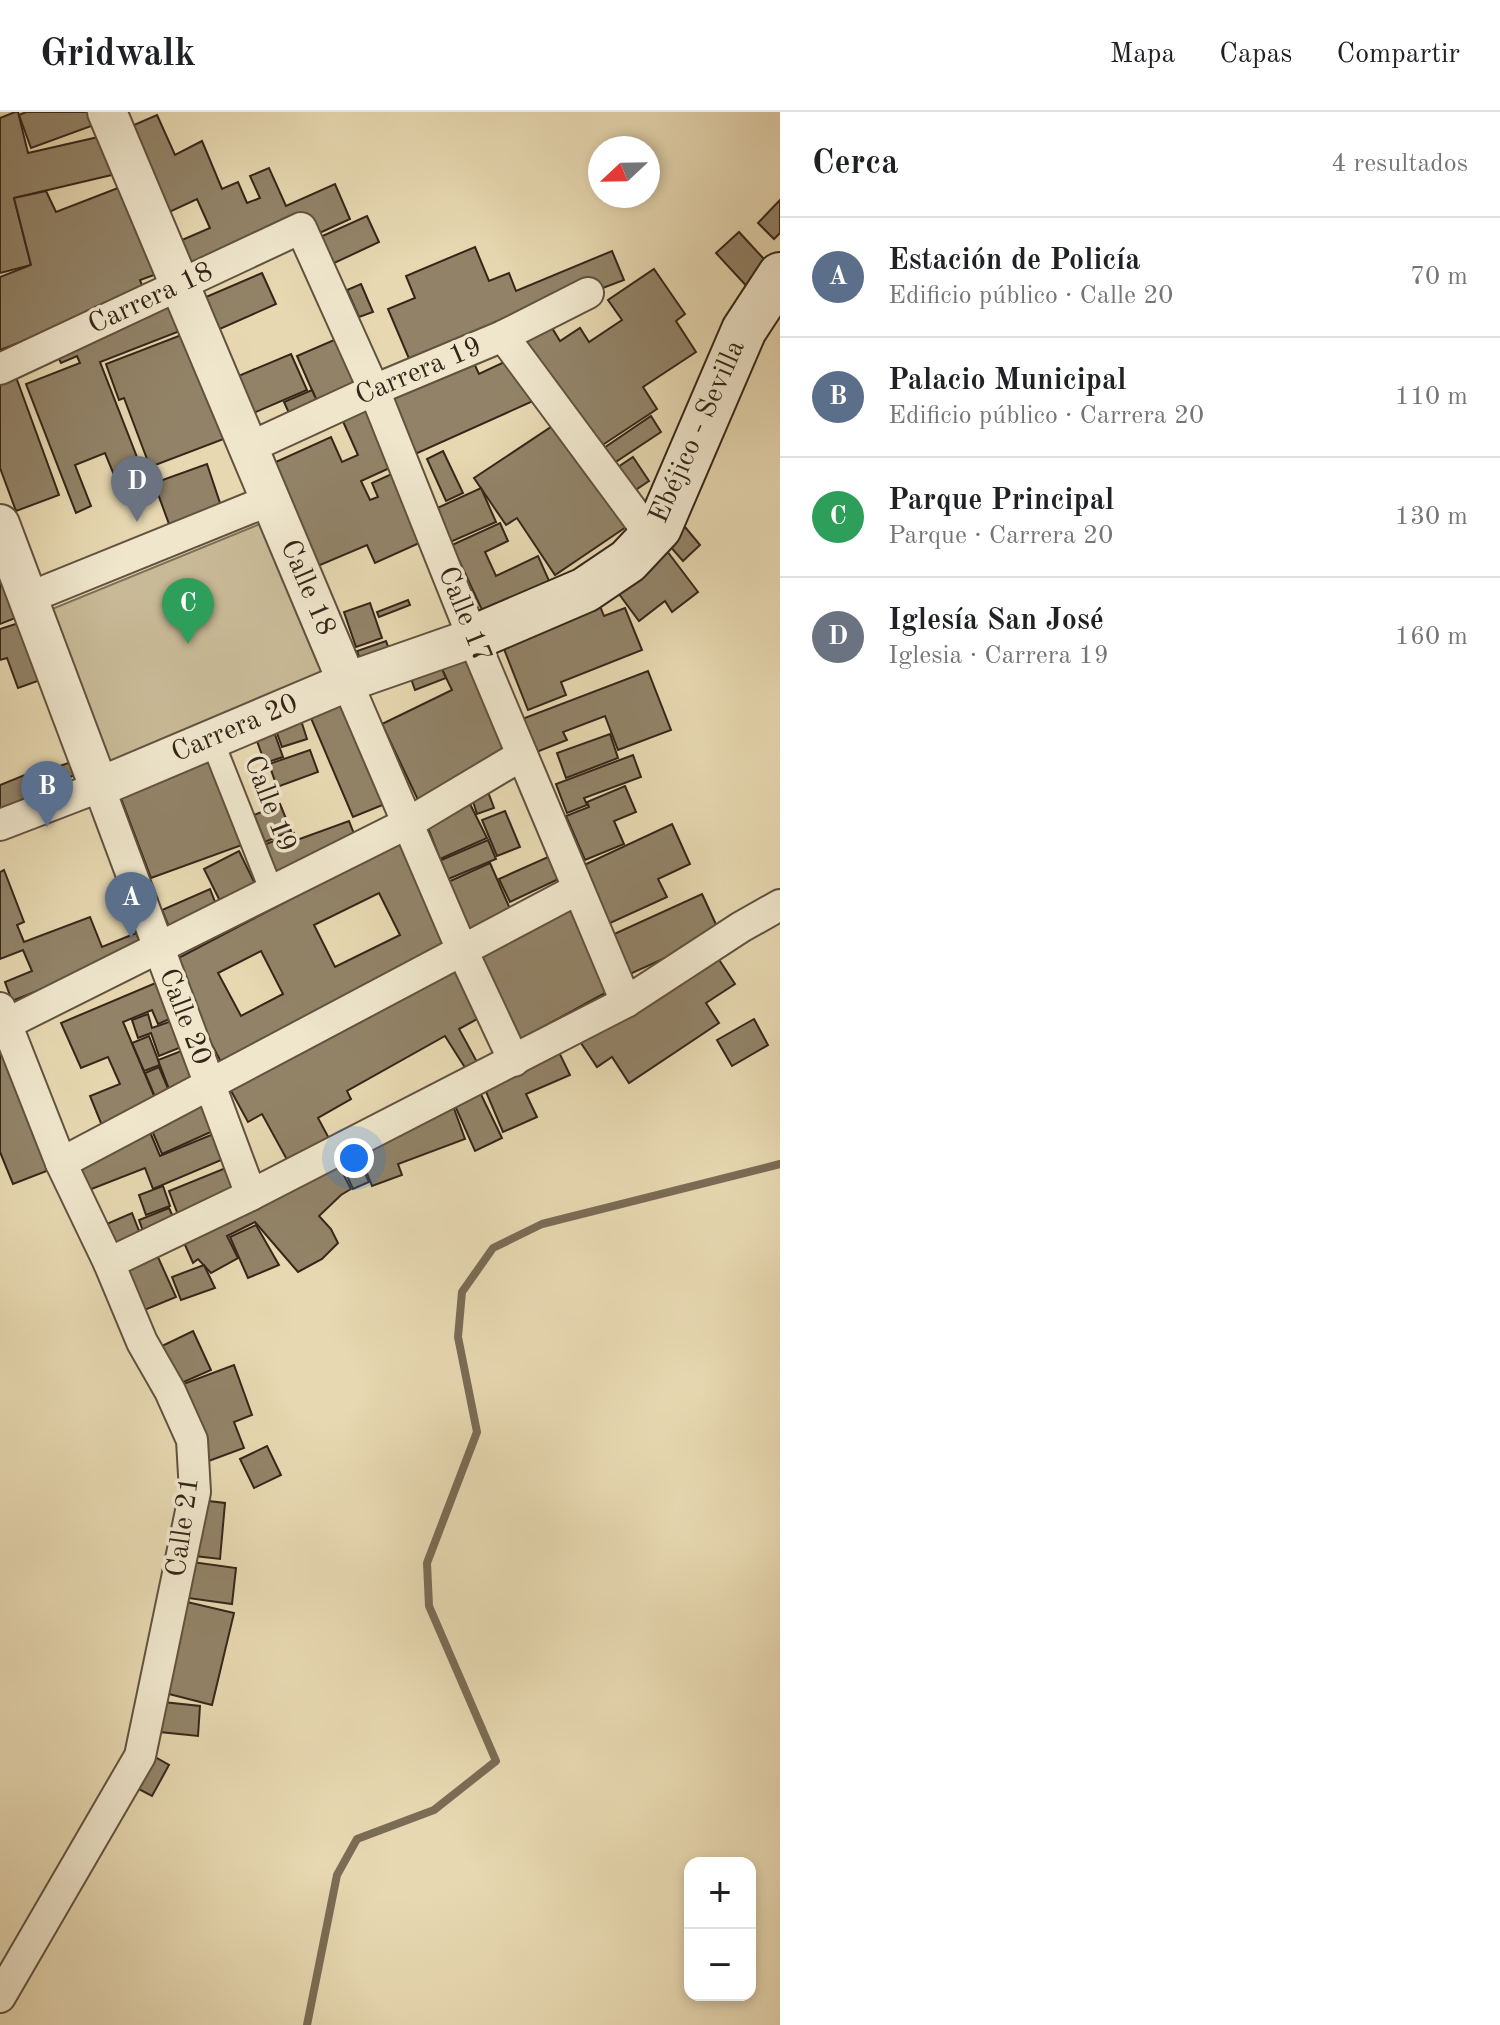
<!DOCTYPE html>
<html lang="es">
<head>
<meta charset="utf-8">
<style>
  body { margin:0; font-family:"Old Standard TT",serif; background:#f2f2f2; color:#202124 }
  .controls { position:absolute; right:24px; bottom:24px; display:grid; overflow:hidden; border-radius:16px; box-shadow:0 4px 12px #0003 }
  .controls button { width:72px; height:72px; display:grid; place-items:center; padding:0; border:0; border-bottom:2px solid #e0e0e0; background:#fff; color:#202124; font:40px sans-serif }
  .compass { position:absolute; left:588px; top:24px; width:72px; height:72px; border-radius:50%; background:#fff; box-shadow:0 4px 12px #0003; rotate:248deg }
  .you { position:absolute; left:354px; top:1046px; width:28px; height:28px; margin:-20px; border:6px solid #fff; border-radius:50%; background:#1a73e8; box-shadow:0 0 0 12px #1a73e833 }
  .badge { display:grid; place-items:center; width:52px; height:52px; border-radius:50%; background:#8f2418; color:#fff; font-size:26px; font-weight:700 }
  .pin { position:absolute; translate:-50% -66px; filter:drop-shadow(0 2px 4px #0008) }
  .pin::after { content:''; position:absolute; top:42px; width:28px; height:24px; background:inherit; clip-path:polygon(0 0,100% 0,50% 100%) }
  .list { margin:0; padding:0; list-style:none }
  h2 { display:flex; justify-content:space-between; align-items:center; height:104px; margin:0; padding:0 32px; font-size:34px }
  h2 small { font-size:26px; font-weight:400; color:#757577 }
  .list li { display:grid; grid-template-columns:52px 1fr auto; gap:24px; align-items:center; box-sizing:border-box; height:120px; padding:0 32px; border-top:2px solid #e0e0e0 }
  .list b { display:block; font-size:30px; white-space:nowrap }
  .list p { margin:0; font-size:26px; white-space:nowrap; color:#757577 }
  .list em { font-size:26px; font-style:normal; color:#757577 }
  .map { position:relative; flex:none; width:780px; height:1913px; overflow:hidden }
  header { display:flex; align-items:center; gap:48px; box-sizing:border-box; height:112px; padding:0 40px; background:#fff; border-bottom:2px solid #e0e0e0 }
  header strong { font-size:38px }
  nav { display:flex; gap:44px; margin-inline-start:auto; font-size:28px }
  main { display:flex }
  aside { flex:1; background:#fff }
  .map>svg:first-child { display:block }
  .green { fill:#c9ba97; stroke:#7f7058; stroke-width:2 }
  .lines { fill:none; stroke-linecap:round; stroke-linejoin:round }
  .stream { stroke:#7b6c55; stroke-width:8 }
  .building { fill:#928368; stroke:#352619; stroke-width:2; fill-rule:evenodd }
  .pedestrian-casing { stroke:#62523f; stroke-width:26 }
  .minor-casing { stroke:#62523f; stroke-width:34 }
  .tertiary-casing { stroke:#62523f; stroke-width:42 }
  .secondary-casing { stroke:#352619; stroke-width:48 }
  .pedestrian { stroke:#efe6cc; stroke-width:22 }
  .minor { stroke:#efe6cc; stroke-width:30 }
  .tertiary { stroke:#efe6cc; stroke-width:38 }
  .secondary { stroke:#efe6cc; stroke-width:44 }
  .labels { text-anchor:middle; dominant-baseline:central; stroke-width:7; stroke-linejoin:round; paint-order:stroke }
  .street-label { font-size:28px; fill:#352619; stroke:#efe6cc }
</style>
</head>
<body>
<header>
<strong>Gridwalk</strong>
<nav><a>Mapa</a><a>Capas</a><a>Compartir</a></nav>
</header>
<main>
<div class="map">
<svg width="780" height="1913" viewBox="0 0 780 1913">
  <rect width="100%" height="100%" fill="#e7d8b1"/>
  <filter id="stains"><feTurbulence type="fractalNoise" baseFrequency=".0025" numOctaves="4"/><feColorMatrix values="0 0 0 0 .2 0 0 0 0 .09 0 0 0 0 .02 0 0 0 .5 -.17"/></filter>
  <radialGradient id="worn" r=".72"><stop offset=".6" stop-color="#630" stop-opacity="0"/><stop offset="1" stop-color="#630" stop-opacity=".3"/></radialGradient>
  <polygon class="green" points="260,412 326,567 109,650 52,497"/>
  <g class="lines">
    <polyline class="stream" points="307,1913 337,1763 357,1727 434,1698 496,1649 429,1494 427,1451 477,1320 458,1225 462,1180 493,1136 542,1112 780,1052"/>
  </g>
  <g class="building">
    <polygon points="15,0 18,0 28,41 107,23 116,62 14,86 31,153 0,161 0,6"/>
    <polygon points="26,0 88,0 94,13 31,36 19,3"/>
    <polygon points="157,3 175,43 202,29 222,77 238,70 247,91 260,86 250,64 269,56 286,94 335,72 350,107 313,124 187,157 175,131 210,116 197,87 165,102 127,16"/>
    <polygon points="123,74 157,162 140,168 145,181 0,238 0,165 31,153 14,86 46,79 56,100"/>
    <polygon points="780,88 780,121 774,127 758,111"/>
    <polygon points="367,104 379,130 330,153 318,126"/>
    <polygon points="739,120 775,159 752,180 716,141"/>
    <polygon points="475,135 489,169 509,161 516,179 612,139 624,168 410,249 388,197 415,186 406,164"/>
    <polygon points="654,157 685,202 676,209 696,240 643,275 657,297 595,338 520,230 549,211 560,229 580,216 589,230 622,208 608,188"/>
    <polygon points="262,161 276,192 213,220 199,188"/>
    <polygon points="361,172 373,200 359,205 347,178"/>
    <polygon points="172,184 185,217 100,250 140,353 114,363 105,341 75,353 91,394 76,401 26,272 80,251 77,244 61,251 55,238"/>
    <polygon points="189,220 229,325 150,355 124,286 119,288 106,252"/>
    <polygon points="341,225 361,274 318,292 297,244"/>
    <polygon points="291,242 307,278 244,305 229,268"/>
    <polygon points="513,246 533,289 413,343 387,285 472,247 479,262"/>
    <polygon points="16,265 59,383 16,399 0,356 0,271"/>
    <polygon points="312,278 317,289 289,301 284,290"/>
    <polygon points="363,285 394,354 361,369 370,388 378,385 372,371 396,360 426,428 375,451 367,433 313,456 267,354 331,325 342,350 358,343 337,296"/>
    <polygon points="651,304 661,320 608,355 598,340"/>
    <polygon points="560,309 629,413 555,463 517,406 506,413 474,366"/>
    <polygon points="443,339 463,381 446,389 427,347"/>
    <polygon points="633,345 649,369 628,383 612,359"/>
    <polygon points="207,352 221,394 169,412 154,371"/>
    <polygon points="481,376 496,410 448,431 433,398"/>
    <polygon points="680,409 700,433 683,449 662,425"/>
    <polygon points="500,411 508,429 485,440 496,464 538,444 554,480 488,511 452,433"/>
    <polygon points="667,439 698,480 672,500 665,489 639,509 616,478"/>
    <polygon points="0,440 23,503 0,512"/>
    <polygon points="594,479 604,504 625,496 642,538 561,570 566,583 528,598 502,532"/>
    <polygon points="408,488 410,493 379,505 377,500"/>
    <polygon points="370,491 382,526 356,535 344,500"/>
    <polygon points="28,508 49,565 18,576 7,546 0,548 0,517"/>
    <polygon points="386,529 393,548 364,559 357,539"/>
    <polygon points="465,536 517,643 419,690 382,612 452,578 438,549"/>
    <polygon points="436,544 446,566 415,578 407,555"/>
    <polygon points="648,559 671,618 618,638 605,604 563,620 567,628 534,641 522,607"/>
    <polygon points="342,576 390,690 353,705 305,592"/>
    <polygon points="299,602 307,627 282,635 273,610"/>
    <polygon points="272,614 283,645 265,651 254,621"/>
    <polygon points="610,622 618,646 566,666 557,641"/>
    <polygon points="310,638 318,660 277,675 269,652"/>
    <polygon points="206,639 242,733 151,766 116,673"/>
    <polygon points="633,643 641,665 584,686 587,693 567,701 556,672"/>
    <polygon points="80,647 84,660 53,671 48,658"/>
    <polygon points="42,656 51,678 0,699 0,673"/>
    <polygon points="485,672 494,696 477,702 469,677"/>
    <polygon points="625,674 636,700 614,709 624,732 585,748 566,704 589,695 587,690"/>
    <polygon points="465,682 487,726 440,747 424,705"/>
    <polygon points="280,692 291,719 265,730 254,703"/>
    <polygon points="505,699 520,735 497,744 482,708"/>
    <polygon points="349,709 358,732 277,763 266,732 294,721 297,728"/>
    <polygon points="672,712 690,752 658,767 667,785 608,812 582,754"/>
    <polygon points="488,728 496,747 446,768 439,749"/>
    <path d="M400,730L452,830L221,950L169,851ZM379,781L400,823L335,855L314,813ZM261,839L283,882L241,904L218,861Z"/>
    <polygon points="239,739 257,776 222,793 204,757"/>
    <polygon points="557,741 567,763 510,790 499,767"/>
    <polygon points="490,751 511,799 469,818 448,770"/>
    <polygon points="4,758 24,810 17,813 24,830 90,805 102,835 136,821 143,837 12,889 5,870 32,859 23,838 0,847 0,760"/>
    <polygon points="210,777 219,800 171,820 162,798"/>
    <polygon points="702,782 720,821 630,862 612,823"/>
    <polygon points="573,794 616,875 521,927 477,846"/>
    <polygon points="714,840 735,872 706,891 719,911 629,971 612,945 597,955 579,928"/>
    <polygon points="459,849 488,901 459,917 483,961 469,962 445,924 347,979 351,987 318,1006 332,1032 291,1055 262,1002 248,1010 230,977"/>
    <polygon points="165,867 181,902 158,912 152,898 123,910 158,993 103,1016 90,984 120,972 108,945 81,956 61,911"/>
    <polygon points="148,902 152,916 180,906 189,932 159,944 151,921 138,926 132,908"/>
    <polygon points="754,907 768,933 732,954 717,928"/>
    <polygon points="149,924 160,953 144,959 132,931"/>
    <polygon points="555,932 570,963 526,982 537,1005 503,1020 484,975"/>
    <polygon points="0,933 57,1055 13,1072 0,1040"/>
    <polygon points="194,934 208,972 172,985 158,948"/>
    <polygon points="159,955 172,986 158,992 145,961"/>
    <polygon points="476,972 502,1026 475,1039 452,987"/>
    <polygon points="209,982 224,1014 162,1042 148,1009"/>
    <polygon points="452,991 465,1027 398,1052 402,1063 372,1074 357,1035"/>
    <polygon points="145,1008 160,1044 223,1018 233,1043 153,1077 145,1056 89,1078 75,1045"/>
    <polygon points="354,1037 369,1070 353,1077 338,1044"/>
    <polygon points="335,1046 351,1077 341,1083 319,1104 331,1117 338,1131 322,1147 298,1160 255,1110 227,1124 238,1146 211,1161 198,1147 193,1151 181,1124"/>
    <polygon points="238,1051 250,1080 180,1108 169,1079"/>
    <polygon points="163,1074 170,1094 146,1103 139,1083"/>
    <polygon points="169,1096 174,1107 143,1119 139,1108"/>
    <polygon points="132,1101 141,1124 111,1136 102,1114"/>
    <polygon points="256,1113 279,1153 248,1166 230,1125"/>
    <polygon points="152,1132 176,1185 142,1199 119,1146"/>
    <polygon points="204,1153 215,1176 181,1188 172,1165"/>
    <polygon points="193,1219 211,1258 179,1272 162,1234"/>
    <polygon points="234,1253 252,1303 234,1310 244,1336 206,1350 178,1274"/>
    <polygon points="267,1334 281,1363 254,1376 240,1347"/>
    <polygon points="200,1388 225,1391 220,1447 195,1444"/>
    <polygon points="192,1450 236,1456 232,1492 188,1486"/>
    <polygon points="187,1490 234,1501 212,1593 165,1581"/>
    <polygon points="163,1590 200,1594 198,1624 160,1620"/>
    <polygon points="148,1641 169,1653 152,1684 131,1673"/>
  </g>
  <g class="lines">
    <defs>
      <polyline id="pedestrian" points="211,626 272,780"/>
      <g id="minor">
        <polyline points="503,224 651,424"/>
        <polyline points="0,257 301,116 374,278 473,526 626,890"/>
        <polyline points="248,336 374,278 503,224 588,181"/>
        <polyline points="28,486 270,388"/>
        <polyline points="347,570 462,838 514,949"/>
        <polyline points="0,713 99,675 251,1083"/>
        <polyline points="0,896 61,1051 109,1151 142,1230 170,1279 192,1328 195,1380 140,1644 0,1885"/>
        <polyline points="0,915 408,711 522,643"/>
        <polyline points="61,1051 578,777"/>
        <polyline points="109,1151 251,1083 626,890 741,815 780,793"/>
      </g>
      <g id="tertiary">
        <polyline points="107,0 347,570"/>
        <polyline points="0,412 99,675 347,570 473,526"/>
      </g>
      <polyline id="secondary" points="473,526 585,478 628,449 659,416 744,218 780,163"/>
    </defs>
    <use href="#pedestrian" class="pedestrian-casing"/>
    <use href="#minor" class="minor-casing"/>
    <use href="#tertiary" class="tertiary-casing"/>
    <use href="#secondary" class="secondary-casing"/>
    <use href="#pedestrian" class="pedestrian"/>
    <use href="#minor" class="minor"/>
    <use href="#tertiary" class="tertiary"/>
    <use href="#secondary" class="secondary"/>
  </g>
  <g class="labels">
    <g class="street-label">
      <text transform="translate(151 187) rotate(-25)">Carrera 18</text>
      <text transform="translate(419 260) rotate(-23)">Carrera 19</text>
      <text transform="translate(698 320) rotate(-66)">Ebéjico - Sevilla</text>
      <text transform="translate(307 476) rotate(67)">Calle 18</text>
      <text transform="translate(464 503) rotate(68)">Calle 17</text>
      <text transform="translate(235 617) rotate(-23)">Carrera 20</text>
      <text transform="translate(269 692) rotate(69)">Calle 19</text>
      <text transform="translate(184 905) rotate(69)">Calle 20</text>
      <text transform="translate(184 1415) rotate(-82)">Calle 21</text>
    </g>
  </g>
  <rect width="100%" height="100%" filter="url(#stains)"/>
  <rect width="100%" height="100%" fill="url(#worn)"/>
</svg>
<div class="controls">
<button>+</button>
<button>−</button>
</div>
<svg class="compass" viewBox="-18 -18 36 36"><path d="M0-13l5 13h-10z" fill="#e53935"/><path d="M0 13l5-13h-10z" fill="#757577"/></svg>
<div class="you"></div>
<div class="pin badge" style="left:131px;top:826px;background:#5c6f8a">A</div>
<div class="pin badge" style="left:47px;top:715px;background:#5c6f8a">B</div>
<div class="pin badge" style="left:188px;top:532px;background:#2e9e5b">C</div>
<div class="pin badge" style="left:137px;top:410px;background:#6b7280">D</div>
</div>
<aside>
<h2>Cerca<small>4 resultados</small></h2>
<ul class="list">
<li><span class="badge" style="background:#5c6f8a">A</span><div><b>Estación de Policía</b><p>Edificio público · Calle 20</p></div><em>70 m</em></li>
<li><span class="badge" style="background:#5c6f8a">B</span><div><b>Palacio Municipal</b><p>Edificio público · Carrera 20</p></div><em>110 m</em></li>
<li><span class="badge" style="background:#2e9e5b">C</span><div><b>Parque Principal</b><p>Parque · Carrera 20</p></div><em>130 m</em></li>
<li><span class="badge" style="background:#6b7280">D</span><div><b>Iglesía San José</b><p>Iglesia · Carrera 19</p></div><em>160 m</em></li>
</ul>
</aside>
</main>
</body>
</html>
